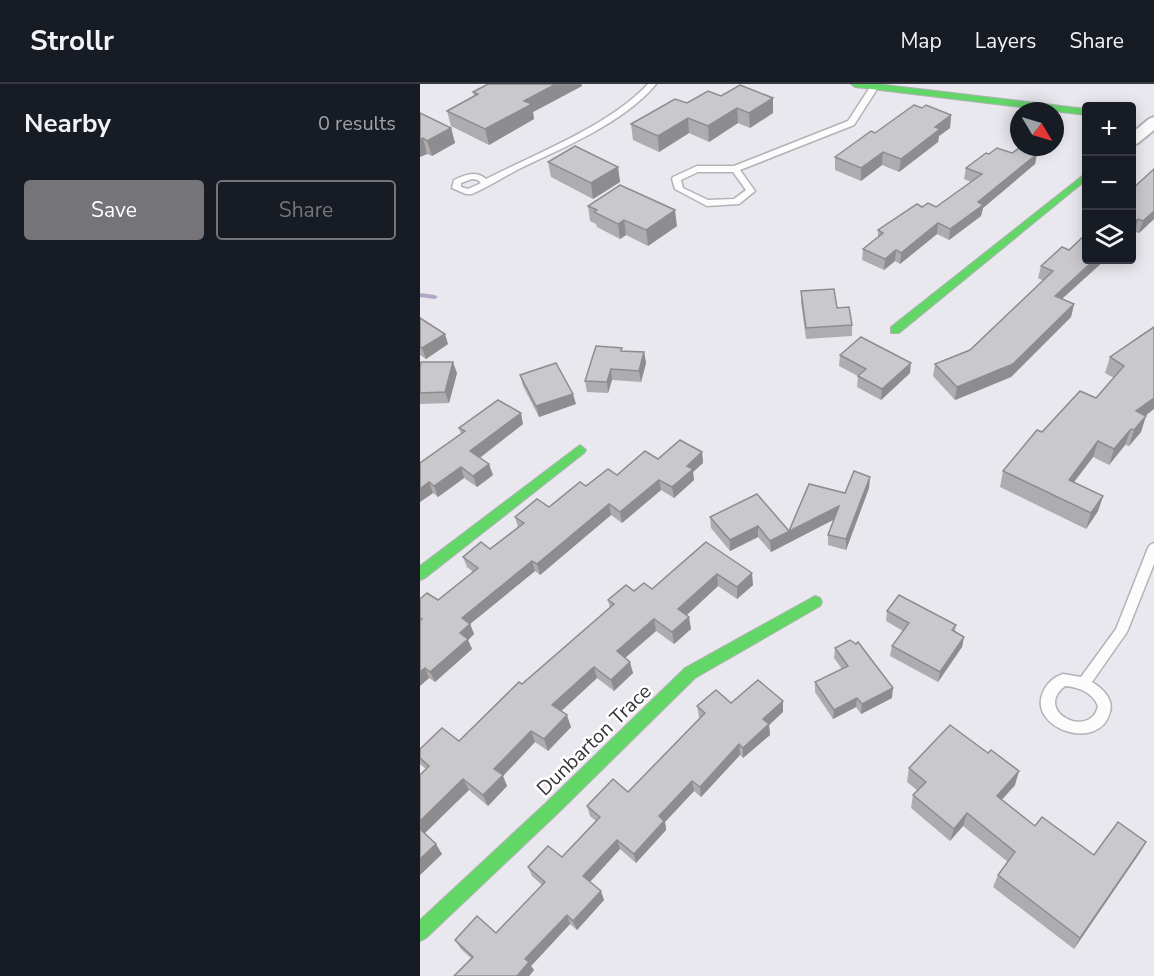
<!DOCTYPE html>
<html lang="en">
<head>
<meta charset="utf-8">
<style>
  body { margin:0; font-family:"Nunito Sans",sans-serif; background:#242831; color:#f1f3f6 }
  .controls { position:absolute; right:18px; top:18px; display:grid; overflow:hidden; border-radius:6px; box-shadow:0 3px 15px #0003 }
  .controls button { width:54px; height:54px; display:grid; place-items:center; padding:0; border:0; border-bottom:2px solid #363941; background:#171b24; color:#f1f3f6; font:30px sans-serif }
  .compass { position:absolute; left:590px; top:18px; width:54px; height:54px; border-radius:50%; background:#171b24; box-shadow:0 3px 15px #0003; rotate:128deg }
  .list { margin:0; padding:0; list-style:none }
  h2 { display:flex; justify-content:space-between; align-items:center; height:78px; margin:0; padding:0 24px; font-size:26px }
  h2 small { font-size:20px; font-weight:400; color:#9ea1a6 }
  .actions { display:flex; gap:12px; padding:18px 24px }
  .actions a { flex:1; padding:14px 0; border:2px solid #757478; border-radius:6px; text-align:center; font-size:21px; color:#757478 }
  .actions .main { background:#757478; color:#fff }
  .icon { flex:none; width:33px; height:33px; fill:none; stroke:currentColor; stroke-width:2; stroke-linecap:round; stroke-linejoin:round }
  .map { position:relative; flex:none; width:734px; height:892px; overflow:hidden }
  header { display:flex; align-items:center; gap:36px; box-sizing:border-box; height:84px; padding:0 30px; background:#171b24; border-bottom:2px solid #363941 }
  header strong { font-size:28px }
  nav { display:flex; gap:33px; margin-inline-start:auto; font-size:21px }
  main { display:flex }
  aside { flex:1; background:#171b24 }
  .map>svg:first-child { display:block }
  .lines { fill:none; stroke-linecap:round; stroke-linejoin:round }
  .stream { fill:#b1a8c4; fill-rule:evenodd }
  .lane-casing { stroke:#b3b2b7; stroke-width:3 }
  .street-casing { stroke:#b3b2b7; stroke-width:4 }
  .fast-casing { stroke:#b3b2b7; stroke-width:2 }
  .lane { fill:#fcfcfc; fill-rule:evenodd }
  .street { fill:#fcfcfc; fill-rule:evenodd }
  .fast { fill:#63d668; fill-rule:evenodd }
  .wall { fill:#adacaf }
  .shaded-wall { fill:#8d8c8f }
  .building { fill:#c9c8cc; stroke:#8d8c8f; stroke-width:1.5 }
  .labels { text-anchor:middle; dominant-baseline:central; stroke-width:5; stroke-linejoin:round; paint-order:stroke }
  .street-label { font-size:20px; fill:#363539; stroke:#fff }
</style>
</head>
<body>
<header>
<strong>Strollr</strong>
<nav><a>Map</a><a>Layers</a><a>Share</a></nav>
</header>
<main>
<aside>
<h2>Nearby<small>0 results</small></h2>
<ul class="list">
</ul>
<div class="actions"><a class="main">Save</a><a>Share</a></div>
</aside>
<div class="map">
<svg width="734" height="892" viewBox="0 0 734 892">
  <rect width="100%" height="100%" fill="#e9e8ee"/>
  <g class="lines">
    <polygon class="stream" points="0,209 15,211 18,213 15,215 0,213"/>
    <defs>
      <g id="lane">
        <path d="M228,0H236C204,39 142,64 97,86C82,94 68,103 52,110H46L32,104L34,96C45,91 56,86 66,95C117,69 189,42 228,0ZM52,95L58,96L61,99L48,105L41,103V99Z"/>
        <path d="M452,0L459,2L434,41L320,86L335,107L319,120L287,122L255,105L252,95L253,93L277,82H314L428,37ZM278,88H313L326,106L314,115L288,116L263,104L261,96Z"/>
        <path d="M734,459V480L707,548L672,598C682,604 694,615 690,628C680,669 607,645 623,608C627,599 634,593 643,590L661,593L696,545L728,464L730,461ZM645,602C659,603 673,609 678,622C671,656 612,628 645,602Z"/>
      </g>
      <polygon id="street" points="734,33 734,46 718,59 712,61 712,49 729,35"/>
      <g id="fast">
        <polygon points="431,0 457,0 666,25 666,31 435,3"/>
        <polygon points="666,89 666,96 479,249 471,249 471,243"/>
        <polygon points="160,361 166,366 164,369 5,494 0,496 0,482"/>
        <polygon points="395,512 400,514 402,518 400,522 275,594 139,728 6,854 0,857 0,836 127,718 265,584"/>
      </g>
    </defs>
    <use href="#lane" class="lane-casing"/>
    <use href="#street" class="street-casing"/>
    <use href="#fast" class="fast-casing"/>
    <use href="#lane" class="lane"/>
    <use href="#street" class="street"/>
    <use href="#fast" class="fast"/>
  </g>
  <g class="wall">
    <polygon points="68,0 161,0 162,2 113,28 114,35 69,61 31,42 27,27 54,12 53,8"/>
    <polygon points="301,12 353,29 330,44 318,39 289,58 269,49 239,68 213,56 211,40 267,19"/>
    <polygon points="502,24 531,31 530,44 519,52 518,58 479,88 462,81 441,97 415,86 415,73"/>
    <polygon points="0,29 31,44 35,59 12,72 7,70 0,73"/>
    <polygon points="592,69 617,70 615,80 563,124 561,132 529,156 517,150 480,180 475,177 464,186 442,176 443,165 458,153 458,146 502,123 516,123 551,98 544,95 546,84 569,70"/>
    <polygon points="128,78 198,83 200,98 173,115 131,93"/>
    <polygon points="734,85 734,135 719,149 715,148 711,150"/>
    <polygon points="168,122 257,142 228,162 206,151 200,155 177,143 176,140 170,137"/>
    <polygon points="642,163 642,215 654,220 651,233 591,293 535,316 513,292 515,280 550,266 624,197 618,194 621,182"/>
    <polygon points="381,207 417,224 432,241 432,252 386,255 381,218"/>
    <polygon points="0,234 28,260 6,275 0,271"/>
    <polygon points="725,248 726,331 721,348 709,362 705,361 689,381 673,373 654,398 683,412 678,427 666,445 580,403 583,387 622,348 676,314 694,294 685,289 690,273"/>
    <polygon points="202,264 202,267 224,268 226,279 221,298 192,296 188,309 167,308 165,297"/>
    <polygon points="420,271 490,289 461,316 437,303 438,292 419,282"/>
    <polygon points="0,283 37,289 29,319 0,320"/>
    <polygon points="100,291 156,320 119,333 103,302"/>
    <polygon points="103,340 60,374 73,391 57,403 44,394 18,413 13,409 0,418 0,379 41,350 39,344"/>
    <polygon points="282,368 283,379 273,388 274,396 254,414 241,406 202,439 191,431 120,491 115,487 50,540 54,550 48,556 52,565 15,598 9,594 0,602 0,515 18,516 53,488 47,483 43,473 70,465 98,443 95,433 129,423 166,402 238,375"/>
    <polygon points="450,393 449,404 426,466 408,461 408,451 414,435 351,468 338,453 310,467 291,444 290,433 369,447"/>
    <polygon points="286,458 333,501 317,515 298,502 267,531 271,545 254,560 236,547 205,574 213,589 194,607 177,594 141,627 151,643 128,667 115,658 83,692 87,702 68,722 49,706 4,749 22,770 0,791 6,685 0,680 0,665 39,657 190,524 188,516 214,507 232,505"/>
    <polygon points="467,527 536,541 535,547 544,553 542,563 518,598 470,572 472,562 483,547 466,537"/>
    <polygon points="415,564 472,614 441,630 436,623 413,635 395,608 395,598 422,585 414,574"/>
    <polygon points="363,617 363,628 349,641 350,651 323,674 320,671 281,713 274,707 245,738 246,746 216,779 200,765 170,798 184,816 157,846 150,840 111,882 114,886 109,892 34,892 51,874 41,865 35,856 76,849 122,801 112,792 108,783 142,773 176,737 170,732 167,722 208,708 280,634 279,633 277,622 311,619"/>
    <polygon points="489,684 595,701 582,716 615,742 674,771 726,758 654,865 573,803 578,791 588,778 543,742 530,757 491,724 493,711 498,707 487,698"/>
  </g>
  <g class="shaded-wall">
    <polygon points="136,0 161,0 162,2 113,28 114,35 69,61 65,45 104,17"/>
    <polygon points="353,14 353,29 330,44 329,29"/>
    <polygon points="317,24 318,39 289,58 288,42"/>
    <polygon points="531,31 530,44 519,52 518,58 479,88 481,75 515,43"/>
    <polygon points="268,34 269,49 239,68 238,52"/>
    <polygon points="31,44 35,59 12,72 7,57"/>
    <polygon points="3,54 7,70 0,73 0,56"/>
    <polygon points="463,68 462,81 441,97 441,84"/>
    <polygon points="617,70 615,80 563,124 561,132 529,156 530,145 558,118"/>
    <polygon points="198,83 200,98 173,115 171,99"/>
    <polygon points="255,126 257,142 228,162 226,146"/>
    <polygon points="734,127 734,135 719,149 723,137"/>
    <polygon points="718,135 715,148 711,150 711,141"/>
    <polygon points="204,136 206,151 200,155 198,140"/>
    <polygon points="518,139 517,150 480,180 481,169"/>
    <polygon points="476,166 475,177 464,186 465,175"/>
    <polygon points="674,176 685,176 632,224 635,212"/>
    <polygon points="654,220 651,233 591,293 535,316 537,303"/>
    <polygon points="25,250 28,260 6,275 2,264"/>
    <polygon points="224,268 226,279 221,298 219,287"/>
    <polygon points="33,278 37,289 29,319 25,308"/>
    <polygon points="491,279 490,289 461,316 462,305"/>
    <polygon points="191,285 192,296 188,309 187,298"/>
    <polygon points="153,310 156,320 119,333 116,322"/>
    <polygon points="734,314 734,325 711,343 716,327"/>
    <polygon points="101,329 103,340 54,378 50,367"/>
    <polygon points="726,332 721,348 709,362 714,346"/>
    <polygon points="711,345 705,361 689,381 694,365"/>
    <polygon points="678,357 673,373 644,411 649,396"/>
    <polygon points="282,368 283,379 273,388 274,396 254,414 252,403 267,382"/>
    <polygon points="69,380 73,391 57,403 53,392"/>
    <polygon points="41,383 44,394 18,413 14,402"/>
    <polygon points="450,393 449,404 426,466 426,455"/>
    <polygon points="239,396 241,406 202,439 200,428"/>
    <polygon points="9,398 13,409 0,418 0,405"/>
    <polygon points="683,412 678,427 666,445 671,429"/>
    <polygon points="189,420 191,431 120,491 117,480"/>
    <polygon points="419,422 419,433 351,468 350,457"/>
    <polygon points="338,442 338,453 310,467 310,456"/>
    <polygon points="112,477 115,487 50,540 54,550 48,556 52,565 15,598 10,588 40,549 42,534"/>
    <polygon points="332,489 333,501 317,515 317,503"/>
    <polygon points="297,490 298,502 260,537 258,525"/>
    <polygon points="269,533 271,545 254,560 252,548"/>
    <polygon points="234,535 236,547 199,579 197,567"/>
    <polygon points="544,553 542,563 518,598 520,588"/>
    <polygon points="210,578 213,589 194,607 191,596"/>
    <polygon points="174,583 177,594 136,632 132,621"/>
    <polygon points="5,584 9,594 0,602 0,588"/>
    <polygon points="473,604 472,614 441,630 442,620"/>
    <polygon points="437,614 436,623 413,635 414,626"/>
    <polygon points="363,617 363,628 349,641 350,651 323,674 323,664 343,635"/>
    <polygon points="147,631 151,643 128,667 124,655"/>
    <polygon points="111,647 115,658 83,692 87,702 68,722 63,711 74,685"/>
    <polygon points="319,660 320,671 281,713 280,703"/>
    <polygon points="599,687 595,701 573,725 577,712"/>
    <polygon points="43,695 49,706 2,752 0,748 0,737"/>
    <polygon points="272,697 274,707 245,738 246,746 216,779 214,770 239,732"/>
    <polygon points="547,729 543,742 530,757 534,745"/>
    <polygon points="197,756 200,765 167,801 163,792"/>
    <polygon points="726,758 719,770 654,865 660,854"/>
    <polygon points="16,760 22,770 0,791 0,775"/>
    <polygon points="181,807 184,816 157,846 153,837"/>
    <polygon points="147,831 150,840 111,882 114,886 109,892 97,892 105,875"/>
  </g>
  <g class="building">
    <polygon points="68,0 136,0 104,17 112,20 65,45 27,27 58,10 53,8"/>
    <polygon points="320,1 353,14 329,29 317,24 288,42 268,34 238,52 211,40 255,15 267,19 288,7 301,12"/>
    <polygon points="494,21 502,24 506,21 531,31 515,43 520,45 481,75 463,68 441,84 415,73 451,47 455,49"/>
    <polygon points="0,29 31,44 7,57 3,54 0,56"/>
    <polygon points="155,62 198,83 171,99 128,78"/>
    <polygon points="601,63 612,63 617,70 558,118 563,121 530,145 518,139 481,169 476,166 465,175 443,165 463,149 458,146 497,120 502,123 508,119 516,123 562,90 546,84 566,69 569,70 577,64 592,69"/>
    <polygon points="734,85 734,127 723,137 718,135 711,141 711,106"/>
    <polygon points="200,101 255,126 226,146 204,136 198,140 174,128 177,126 168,122"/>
    <polygon points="666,150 666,176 674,176 635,212 654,220 593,280 537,303 515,280 550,266 633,187 621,182 642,163 649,166"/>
    <polygon points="414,205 417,224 429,223 432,241 386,244 381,207"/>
    <polygon points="0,234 25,250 2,264 0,263"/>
    <polygon points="734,243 734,314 716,327 726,332 714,346 711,345 694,365 678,357 649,396 683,412 671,429 583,387 617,346 622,348 660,307 676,314 704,282 690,273"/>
    <polygon points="441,253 491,279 462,305 438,292 446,285 420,271"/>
    <polygon points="176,262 202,264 201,267 224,268 219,287 191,285 187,298 165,297"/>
    <polygon points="1,278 33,278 25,308 0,309 0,283"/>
    <polygon points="136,279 153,310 116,322 100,291"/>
    <polygon points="78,316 101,329 50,367 69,380 53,392 41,383 14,402 9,398 0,405 0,379 45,347 39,344"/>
    <polygon points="260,356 282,368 267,382 273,385 252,403 239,396 200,428 189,420 117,480 112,477 42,534 50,540 40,549 48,555 10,588 5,584 0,588 0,537 2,535 0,534 0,515 7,509 18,516 58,484 43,473 61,458 70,465 104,439 95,433 117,415 129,423 160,398 166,402 188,385 197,391 225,367 238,375"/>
    <polygon points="434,387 450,393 426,455 408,451 419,422 350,457 338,442 310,456 290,433 337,410 369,447 389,400 425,409"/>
    <polygon points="286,458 332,489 317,503 297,490 258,525 269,533 252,548 234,535 197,567 210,578 191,596 174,583 132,621 147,631 124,655 111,647 74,685 83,691 63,711 43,695 0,737 0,691 9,682 0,674 0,665 22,644 39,657 99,598 102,600 194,520 188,516 206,501 214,507 224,499 232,505"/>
    <polygon points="479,511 536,541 532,546 544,553 520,588 472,562 489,539 467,527"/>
    <polygon points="430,556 436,560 438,558 473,604 442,620 437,614 414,626 395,598 428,582 415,564"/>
    <polygon points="338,596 363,617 343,635 349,640 323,664 319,660 280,703 272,697 239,732 244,737 214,770 197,756 163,792 181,807 153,837 147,831 105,875 109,878 97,892 34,892 53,873 35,856 57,832 76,849 125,798 108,783 128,762 142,773 180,733 167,722 193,695 208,708 285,629 277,622 296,606 311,619"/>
    <polygon points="530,641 568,669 571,666 599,687 577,712 615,742 622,733 674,771 698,738 726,758 660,854 578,791 595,768 547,729 534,745 493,711 506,698 489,684"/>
    <polygon points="0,745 16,760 0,775"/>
  </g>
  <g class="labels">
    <g class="street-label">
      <text transform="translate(174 656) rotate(-44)">Dunbarton Trace</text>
    </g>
  </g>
</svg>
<div class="controls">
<button>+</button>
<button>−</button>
<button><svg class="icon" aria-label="layers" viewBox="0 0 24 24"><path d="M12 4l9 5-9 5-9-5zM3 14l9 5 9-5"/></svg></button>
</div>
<svg class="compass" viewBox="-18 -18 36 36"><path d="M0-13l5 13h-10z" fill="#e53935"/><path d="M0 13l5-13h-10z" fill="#9ea1a6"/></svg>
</div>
</main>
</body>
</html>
